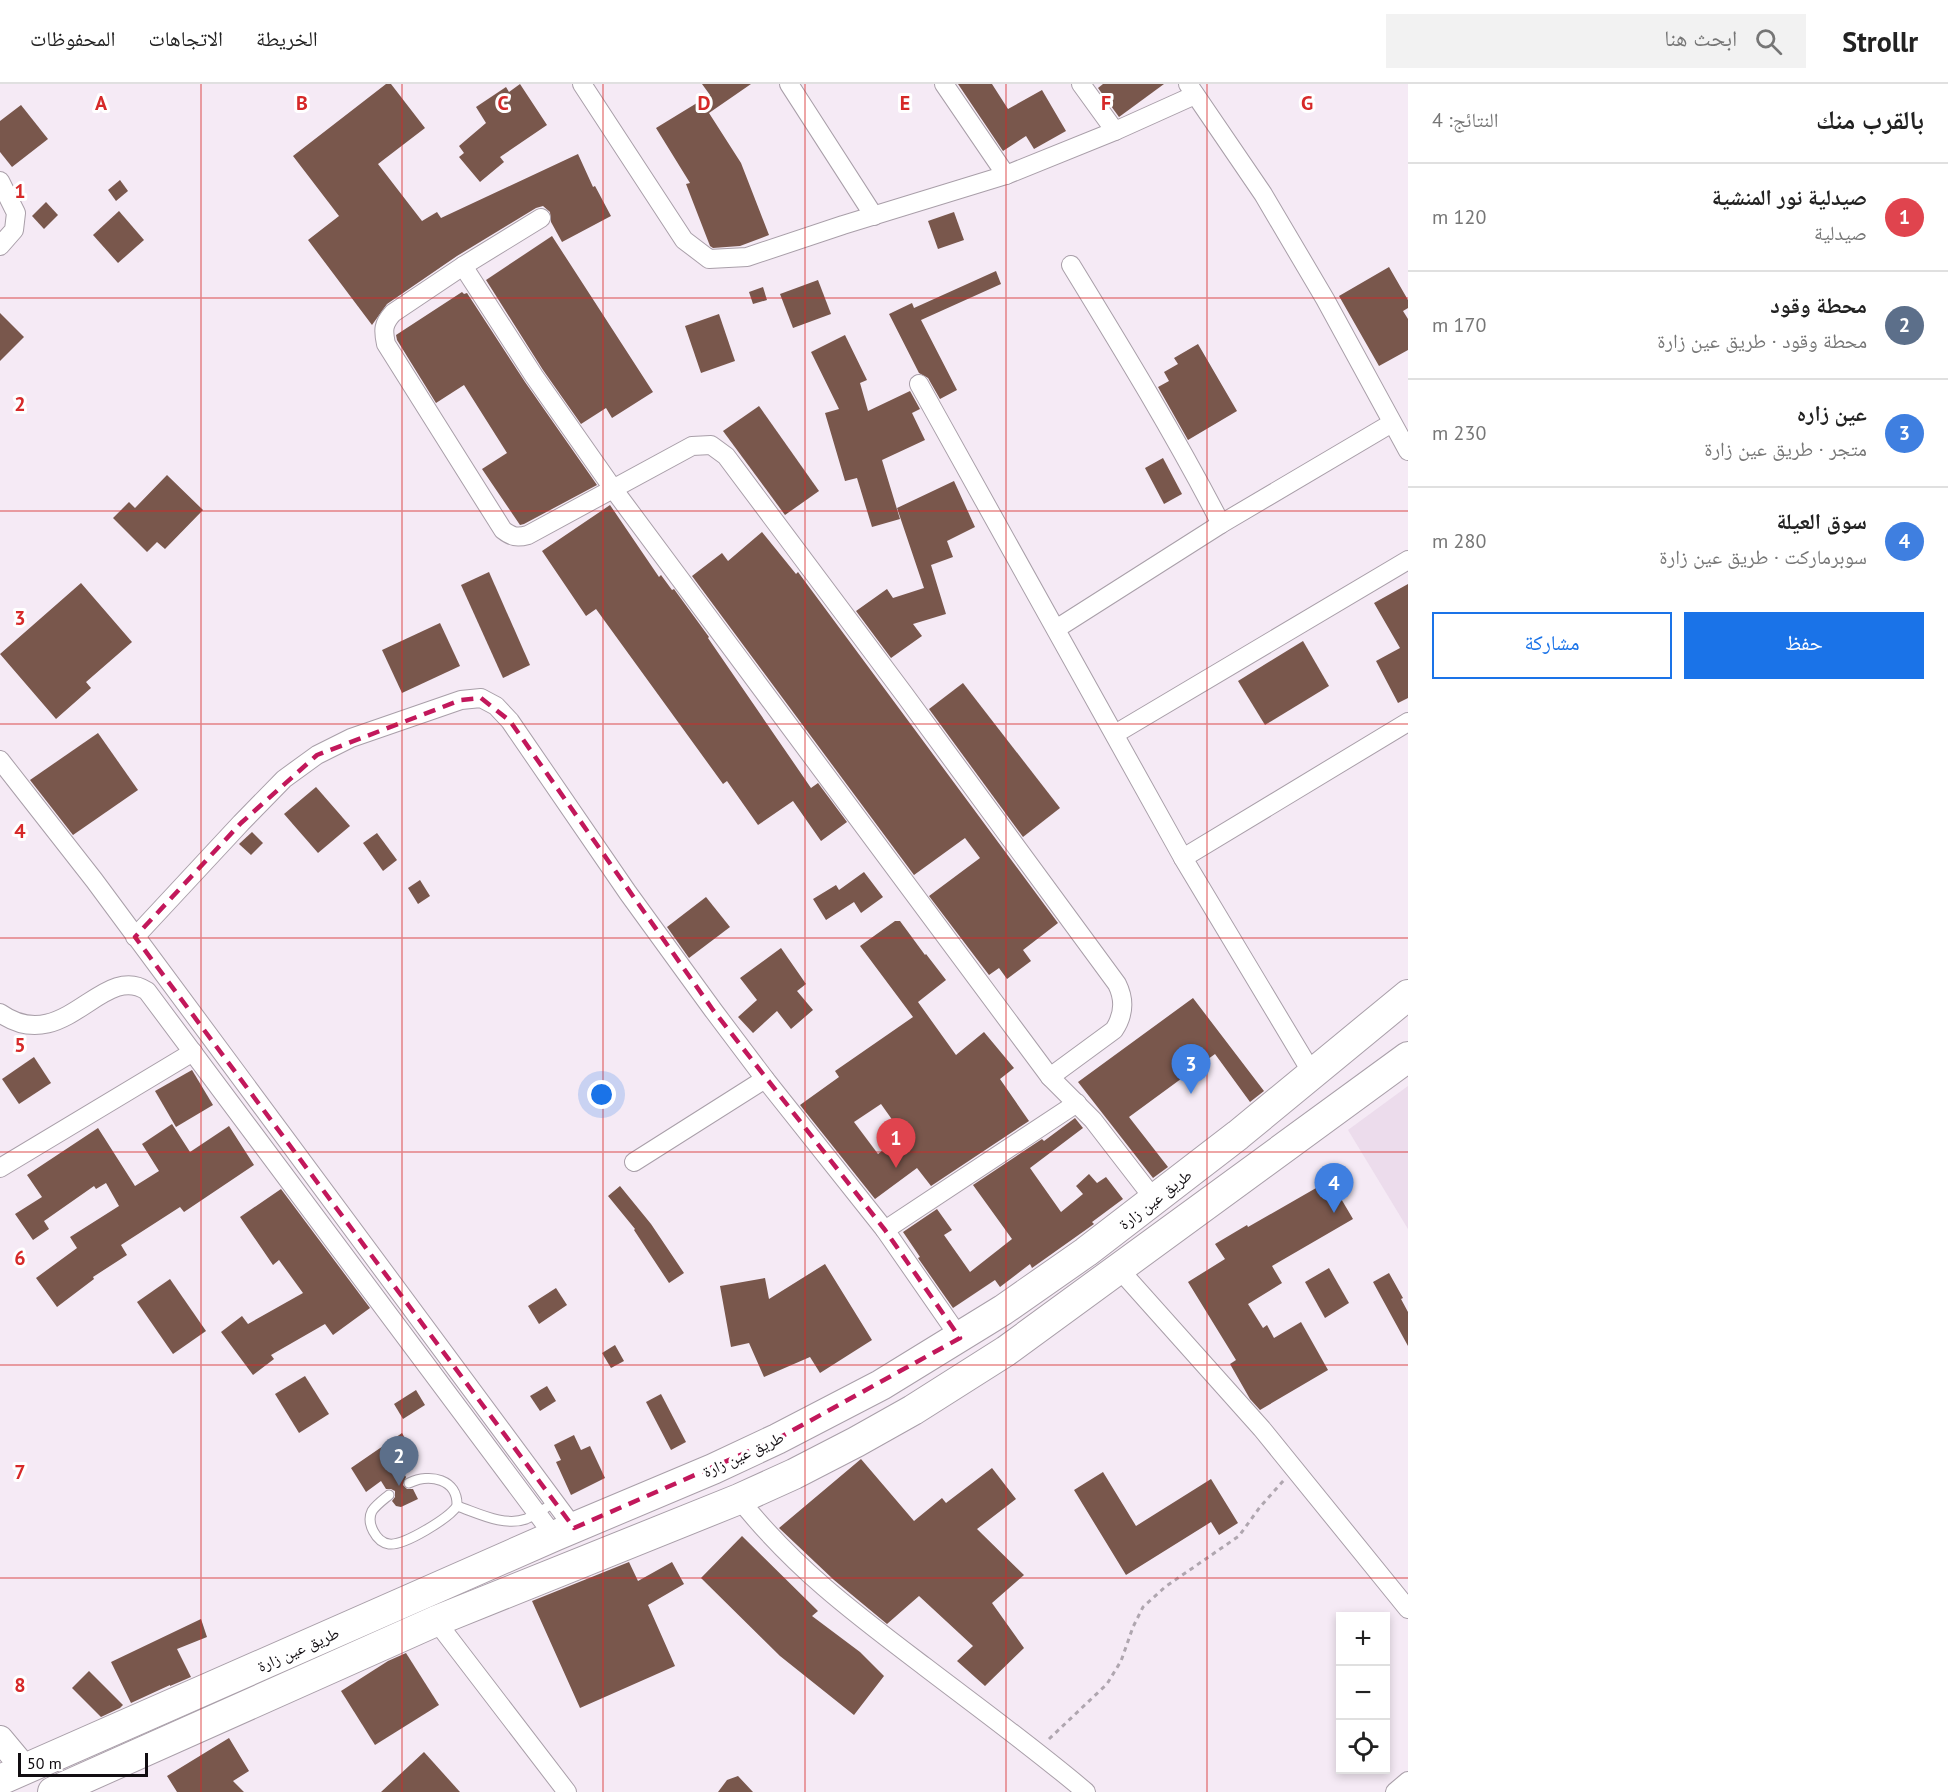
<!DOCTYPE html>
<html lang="ar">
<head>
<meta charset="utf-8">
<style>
  body { margin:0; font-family:"PT Sans","Noto Naskh Arabic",sans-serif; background:#f2f2f2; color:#222; direction:rtl }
  .controls { position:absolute; right:18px; bottom:18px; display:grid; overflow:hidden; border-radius:0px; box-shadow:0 3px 9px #0003 }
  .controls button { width:54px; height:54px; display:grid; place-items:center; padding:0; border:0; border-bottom:2px solid #e0e0e0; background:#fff; color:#222; font:30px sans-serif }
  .scale { position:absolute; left:18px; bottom:15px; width:130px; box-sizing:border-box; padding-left:6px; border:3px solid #110d11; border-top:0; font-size:16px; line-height:21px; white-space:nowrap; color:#110d11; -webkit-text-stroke:4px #fff; paint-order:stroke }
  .you { position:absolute; left:602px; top:1011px; width:21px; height:21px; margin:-15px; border:4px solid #fff; border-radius:50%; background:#1a73e8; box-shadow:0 0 0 9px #1a73e833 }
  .badge { display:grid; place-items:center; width:39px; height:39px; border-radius:50%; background:#1a73e8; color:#fff; font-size:20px; font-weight:700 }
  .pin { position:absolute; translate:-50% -50px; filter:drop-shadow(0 2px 3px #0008) }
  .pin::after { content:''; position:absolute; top:32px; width:21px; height:18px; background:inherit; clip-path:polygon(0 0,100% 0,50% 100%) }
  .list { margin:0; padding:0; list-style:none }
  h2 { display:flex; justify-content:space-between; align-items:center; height:78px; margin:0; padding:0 24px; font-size:26px }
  h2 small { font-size:20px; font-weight:400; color:#767676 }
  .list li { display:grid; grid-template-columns:39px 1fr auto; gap:18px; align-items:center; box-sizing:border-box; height:108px; padding:0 24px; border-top:2px solid #e0e0e0 }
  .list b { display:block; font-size:22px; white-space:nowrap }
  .list p { margin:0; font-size:20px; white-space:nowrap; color:#767676 }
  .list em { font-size:20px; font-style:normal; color:#767676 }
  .actions { display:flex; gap:12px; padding:18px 24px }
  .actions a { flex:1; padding:14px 0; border:2px solid #1a73e8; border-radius:0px; text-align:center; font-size:21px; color:#1a73e8 }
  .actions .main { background:#1a73e8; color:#fff }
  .icon { flex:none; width:33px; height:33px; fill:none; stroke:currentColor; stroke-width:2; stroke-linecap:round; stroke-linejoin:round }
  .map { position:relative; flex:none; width:1408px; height:1708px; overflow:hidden; direction:ltr }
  header { display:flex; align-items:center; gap:36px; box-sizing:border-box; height:84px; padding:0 30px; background:#fff; border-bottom:2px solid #e0e0e0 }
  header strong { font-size:28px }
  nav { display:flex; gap:33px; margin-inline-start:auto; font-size:21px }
  .search { width:420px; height:54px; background:#f2f2f2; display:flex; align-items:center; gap:15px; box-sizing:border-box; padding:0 21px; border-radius:0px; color:#767676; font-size:22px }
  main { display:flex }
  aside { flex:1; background:#fff }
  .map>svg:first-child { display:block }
  .built { fill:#ecdcec }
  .building { fill:#79574c; fill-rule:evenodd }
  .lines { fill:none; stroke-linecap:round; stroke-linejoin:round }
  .service-casing { stroke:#a99fa9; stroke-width:11 }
  .minor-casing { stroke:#a99fa9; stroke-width:20 }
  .secondary-casing { stroke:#a99fa9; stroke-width:28 }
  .primary-casing { stroke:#a99fa9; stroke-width:32 }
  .path { stroke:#afa6af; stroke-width:3; stroke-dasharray:4.5 4.5; stroke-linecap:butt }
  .service { stroke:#fff; stroke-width:9 }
  .minor { stroke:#fff; stroke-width:18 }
  .secondary { stroke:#fff; stroke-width:26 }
  .primary { stroke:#fff; stroke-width:30 }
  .marked { fill:none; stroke:#c2185b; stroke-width:4.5; stroke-dasharray:12 8; stroke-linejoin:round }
  .grid { fill:none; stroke:#d62828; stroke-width:1.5; stroke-opacity:0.55 }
  .labels { text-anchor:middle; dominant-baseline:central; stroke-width:6; stroke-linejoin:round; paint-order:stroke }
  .street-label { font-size:16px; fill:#110d11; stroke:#fff }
  .grid-label { font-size:20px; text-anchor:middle; font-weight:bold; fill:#d62828; stroke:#fff; stroke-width:6; stroke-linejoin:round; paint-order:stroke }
</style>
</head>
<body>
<header>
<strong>Strollr</strong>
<div class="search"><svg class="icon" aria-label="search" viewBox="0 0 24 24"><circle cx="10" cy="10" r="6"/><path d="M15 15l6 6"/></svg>ابحث هنا</div>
<nav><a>الخريطة</a><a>الاتجاهات</a><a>المحفوظات</a></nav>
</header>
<main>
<aside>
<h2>بالقرب منك<small>النتائج: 4</small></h2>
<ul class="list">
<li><span class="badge" style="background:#e0444e">1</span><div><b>صيدلية نور المنشية</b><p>صيدلية</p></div><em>120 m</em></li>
<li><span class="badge" style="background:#5c6f8a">2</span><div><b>محطة وقود</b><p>محطة وقود · طريق عين زارة</p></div><em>170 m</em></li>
<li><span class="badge" style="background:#3f7fe0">3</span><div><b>عين زاره</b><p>متجر · طريق عين زارة</p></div><em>230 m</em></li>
<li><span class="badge" style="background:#3f7fe0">4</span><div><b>سوق العيلة</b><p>سوبرماركت · طريق عين زارة</p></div><em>280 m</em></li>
</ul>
<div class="actions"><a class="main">حفظ</a><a>مشاركة</a></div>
</aside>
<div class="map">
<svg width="1408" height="1708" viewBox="0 0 1408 1708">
  <rect width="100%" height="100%" fill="#f5eaf5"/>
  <polygon class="built" points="1408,1002 1408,1145 1348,1046"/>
  <g class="building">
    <polygon points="386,0 391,0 425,44 378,80 422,137 437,128 441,134 578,70 593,103 595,102 611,132 562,158 551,138 550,128 543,122 536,124 457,172 387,220 372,241 308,156 339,132 293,72"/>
    <polygon points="520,0 547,41 500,73 504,78 480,98 459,73 464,69 459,62 486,39 476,23 506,3 509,8"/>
    <polygon points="702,0 751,0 709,29 741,79 769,151 740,162 713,164 710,162 686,100 690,99 656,44 710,11"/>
    <polygon points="958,0 992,0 1008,25 1042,6 1066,47 1034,65 1026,52 1003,67"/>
    <polygon points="1103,0 1164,0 1119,33 1098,4"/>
    <polygon points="21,21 48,55 12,83 0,68 0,37"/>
    <polygon points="120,96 128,107 116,117 108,106"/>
    <polygon points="46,118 58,131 44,145 32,132"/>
    <polygon points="119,127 144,156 118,179 93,151"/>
    <polygon points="954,128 964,156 938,165 928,137"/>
    <polygon points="552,152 653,308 612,334 606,324 581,340 543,286 486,196"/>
    <polygon points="1389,183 1408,216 1408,224 1403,227 1408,235 1408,266 1379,282 1339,212"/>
    <polygon points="996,187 1001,200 921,236 957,306 940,315 928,294 919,289 889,230 912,219 914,224"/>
    <polygon points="818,196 831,230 793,244 780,210"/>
    <polygon points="763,203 767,216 753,220 749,208"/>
    <polygon points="462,208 464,210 467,209 525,298 597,401 524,440 520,441 482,385 507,369 464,301 436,319 397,256 396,251"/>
    <polygon points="0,229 24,253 0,277"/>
    <polygon points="719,230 735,277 701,289 685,242"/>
    <polygon points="845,251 867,296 860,299 868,327 910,307 920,325 912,329 925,356 882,376 900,435 872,443 857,394 845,397 825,329 839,325 811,268"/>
    <polygon points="1198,260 1237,327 1188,356 1158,303 1169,297 1164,288 1178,280 1174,274"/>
    <polygon points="759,322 819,407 785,431 723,347"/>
    <polygon points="1163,374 1182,410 1164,420 1145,384"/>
    <polygon points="167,391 203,426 165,465 157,458 147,468 113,434 129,418 135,424"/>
    <polygon points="954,397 975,443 947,457 953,473 931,481 946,530 913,540 922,552 891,574 856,527 887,505 893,514 924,504 897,424"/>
    <polygon points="610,421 659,493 661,491 672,506 674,505 709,553 708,554 811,704 818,699 847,738 821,757 793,717 758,741 727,697 723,700 596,525 586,532 542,467"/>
    <polygon points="762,448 796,490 798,488 1058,839 1023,866 1031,877 1007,895 999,884 989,891 929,812 980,774 965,754 914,791 692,492 722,469 728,477"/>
    <polygon points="489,488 530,581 503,594 461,501"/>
    <polygon points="81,499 132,558 86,598 91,604 56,635 0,570"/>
    <polygon points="1408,500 1408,614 1398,619 1376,577 1400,564 1374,519"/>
    <polygon points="440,539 460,582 402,609 382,566"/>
    <polygon points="1303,557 1329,602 1265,641 1238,597"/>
    <polygon points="963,599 1060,724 1023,753 929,625"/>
    <polygon points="98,649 138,706 73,751 30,696"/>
    <polygon points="316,703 350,742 318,769 284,730"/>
    <polygon points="252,748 263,759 251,771 239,760"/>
    <polygon points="377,749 397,776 383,787 363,759"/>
    <polygon points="864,788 883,813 861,829 854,818 826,836 813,815 836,801 839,806"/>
    <polygon points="420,796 430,812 418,820 408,804"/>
    <polygon points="706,813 730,843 689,874 667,843"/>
    <path d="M895,837H900L925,871L926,870L946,896L918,918L956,971L984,948L1014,984L1000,995L1029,1037L931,1102L917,1084L875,1115L800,1021L839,993L835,987L913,933L860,862ZM881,1020L903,1051L878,1070L854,1038Z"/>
    <polygon points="781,864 806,900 797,907 813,926 791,945 777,927 753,949 738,933 757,916 740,894"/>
    <polygon points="1193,914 1264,1007 1250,1018 1215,970 1129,1033 1168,1083 1153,1094 1078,998"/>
    <polygon points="34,973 51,999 19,1020 2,995"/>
    <polygon points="192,986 213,1021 176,1043 155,1007"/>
    <polygon points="1075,1034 1083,1044 1030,1084 1061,1128 1083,1110 1076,1102 1089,1090 1097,1099 1106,1093 1123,1115 1092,1138 1094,1140 1032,1184 1030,1180 1000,1203 995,1196 953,1224 918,1174 920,1173 903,1148 937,1125 952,1146 944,1151 970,1188 1012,1155 973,1101 1042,1055 1044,1057"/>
    <polygon points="172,1040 190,1068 229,1042 254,1081 184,1128 180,1123 121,1161 127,1171 93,1193 94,1195 57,1223 36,1194 77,1164 70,1153 119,1122 106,1099 96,1105 94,1102 44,1137 49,1145 33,1156 15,1130 42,1113 27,1091 98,1044 135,1102 159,1087 142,1060"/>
    <polygon points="1330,1096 1353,1135 1272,1182 1282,1199 1248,1220 1263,1244 1267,1241 1274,1254 1301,1238 1328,1286 1260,1326 1250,1315 1230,1280 1236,1276 1188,1198 1225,1175 1215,1160 1247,1141 1248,1143"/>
    <polygon points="620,1102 651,1140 684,1189 669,1199 634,1146 635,1145 608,1112"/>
    <polygon points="281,1105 370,1224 333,1251 325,1240 271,1271 274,1275 253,1291 221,1248 242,1232 248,1240 303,1209 279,1176 273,1181 240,1133"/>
    <polygon points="825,1180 872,1256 820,1289 810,1273 764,1293 749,1259 731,1263 720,1202 765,1194 769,1215"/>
    <polygon points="1329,1184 1349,1219 1325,1234 1305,1198"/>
    <polygon points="1389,1189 1403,1214 1401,1215 1408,1228 1408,1262 1373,1198"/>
    <polygon points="170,1195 206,1247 173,1270 137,1218"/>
    <polygon points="556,1204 567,1221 539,1240 528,1222"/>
    <polygon points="615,1261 624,1277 611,1284 602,1269"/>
    <polygon points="305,1292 329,1330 299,1349 275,1310"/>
    <polygon points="547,1302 556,1317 540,1327 530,1312"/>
    <polygon points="416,1306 425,1321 403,1335 394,1320"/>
    <polygon points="661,1310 686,1358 671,1366 646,1318"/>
    <polygon points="402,1349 415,1372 400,1383 406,1393 403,1401 407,1405 413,1405 418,1415 401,1423 396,1422 392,1417 395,1413 395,1407 391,1405 386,1405 381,1397 366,1408 351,1384"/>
    <polygon points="574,1351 581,1366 590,1362 605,1394 571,1411 556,1378 561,1376 554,1361"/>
    <polygon points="861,1375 914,1437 942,1414 946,1419 992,1384 1016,1415 977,1445 1024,1491 992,1519 1024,1564 985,1602 957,1577 973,1562 919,1512 887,1540 834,1496 779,1444"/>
    <polygon points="1103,1388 1136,1442 1211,1395 1238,1439 1219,1451 1211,1438 1126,1491 1074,1406"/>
    <polygon points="742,1452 818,1527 812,1532 860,1568 884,1592 854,1631 780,1572 701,1494"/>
    <polygon points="629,1478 638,1497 672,1478 684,1500 648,1521 675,1582 580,1624 532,1517"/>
    <polygon points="201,1535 207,1553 177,1565 191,1593 170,1602 170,1601 131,1619 111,1578"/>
    <polygon points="406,1569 439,1621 375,1661 341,1607 388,1577"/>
    <polygon points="89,1587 123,1621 120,1624 101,1633 72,1604"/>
    <polygon points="229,1654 249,1687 233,1697 244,1708 177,1708 167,1692"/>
    <polygon points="424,1668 460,1708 381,1708"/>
    <polygon points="738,1692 753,1708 718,1708 727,1696"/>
  </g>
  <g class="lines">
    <defs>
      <g id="service">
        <path d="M389,1411C383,1416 376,1421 372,1427C366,1439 376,1458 389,1460C404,1462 449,1434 457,1422C458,1395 430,1389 409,1399"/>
        <path d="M457,1422C478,1429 504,1443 526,1435C536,1431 546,1424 554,1418"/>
      </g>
      <g id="minor">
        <polyline points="582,0 684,156 709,175 747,173 843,141 1006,91 1115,47 1195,11"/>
        <polyline points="789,0 874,132"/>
        <polyline points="944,0 1006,91"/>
        <polyline points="1081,0 1115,47"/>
        <polyline points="1188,0 1263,110 1325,215 1408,367"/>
        <polyline points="0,97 16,129 14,146 0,162"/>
        <path d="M541,134L463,182L393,229C383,240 383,246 386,260L503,446C512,453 517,454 528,451L692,362L711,361L726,372L904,610L1117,900C1125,916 1124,931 1114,946L1050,993"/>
        <path d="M1071,181C1123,266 1175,351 1221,440"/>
        <polyline points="463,182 534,292 614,406 1050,993 1093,1036 1154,1115"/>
        <polyline points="919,300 1183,774 1312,989"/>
        <polyline points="1056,545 1221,440 1392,339"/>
        <polyline points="1115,650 1408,476"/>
        <polyline points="0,676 94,796 574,1444"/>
        <polyline points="1183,774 1408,638"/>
        <polyline points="135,853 241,739 284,695 317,671 351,654 461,616 481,614 496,622 510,637 628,809 713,926 765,995 885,1146 960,1254"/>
        <path d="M0,929C64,974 102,877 147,907L554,1452"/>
        <polyline points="634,1078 765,995"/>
        <polyline points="0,1084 193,968"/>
        <polyline points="885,1146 1077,1019"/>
        <polyline points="1119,1185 1262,1345 1408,1525"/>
        <path d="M739,1415C795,1485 854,1529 924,1582C979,1624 1034,1664 1086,1708"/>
        <polyline points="436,1537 567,1708"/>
        <polyline points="1395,1708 1408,1697"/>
      </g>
      <polyline id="secondary" points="0,1655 25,1685"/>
      <g id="primary">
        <polyline points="0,1696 554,1452 713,1385 777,1355 881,1301 1003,1226 1086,1168 1238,1051 1408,911"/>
        <polyline points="53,1708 436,1537 739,1415 794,1390 856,1358 913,1326 1006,1267 1408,973"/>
      </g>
    </defs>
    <use href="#service" class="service-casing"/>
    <use href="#minor" class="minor-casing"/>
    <use href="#secondary" class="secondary-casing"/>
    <use href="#primary" class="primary-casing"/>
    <polyline class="path" points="1049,1655 1107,1600 1121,1577 1133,1543 1143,1523 1165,1503 1239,1452 1260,1423 1284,1396"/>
    <use href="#service" class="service"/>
    <use href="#minor" class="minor"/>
    <use href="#secondary" class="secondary"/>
    <use href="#primary" class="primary"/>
  </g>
  <path class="marked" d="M481,614L510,637L713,926L885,1146L960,1254L777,1355L574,1444L135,853L241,739L317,671L461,616Z"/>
  <path class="grid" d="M201,0V1708M402,0V1708M603,0V1708M805,0V1708M1006,0V1708M1207,0V1708M0,214H1408M0,427H1408M0,640H1408M0,854H1408M0,1068H1408M0,1281H1408M0,1494H1408"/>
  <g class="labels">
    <g class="street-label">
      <text transform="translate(1155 1115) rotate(-38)">طريق عين زارة</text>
      <text transform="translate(743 1370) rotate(-25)">طريق عين زارة</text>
      <text transform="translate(298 1565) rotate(-24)">طريق عين زارة</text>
    </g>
  </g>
  <g class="grid-label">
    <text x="101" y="26">A</text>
    <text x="302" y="26">B</text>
    <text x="503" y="26">C</text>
    <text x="704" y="26">D</text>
    <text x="905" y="26">E</text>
    <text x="1106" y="26">F</text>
    <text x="1307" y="26">G</text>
    <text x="20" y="114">1</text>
    <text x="20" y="327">2</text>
    <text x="20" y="541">3</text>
    <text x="20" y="754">4</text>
    <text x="20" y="968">5</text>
    <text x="20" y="1181">6</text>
    <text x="20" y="1395">7</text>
    <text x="20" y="1608">8</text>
  </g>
</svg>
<div class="controls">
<button>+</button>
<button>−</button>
<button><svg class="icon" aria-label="locate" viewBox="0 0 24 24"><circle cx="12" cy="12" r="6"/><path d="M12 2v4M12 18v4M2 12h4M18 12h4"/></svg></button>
</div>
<div class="scale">50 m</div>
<div class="you"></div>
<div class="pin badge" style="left:896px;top:1084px;background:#e0444e">1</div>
<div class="pin badge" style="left:399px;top:1402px;background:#5c6f8a">2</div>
<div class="pin badge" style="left:1191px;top:1010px;background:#3f7fe0">3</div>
<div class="pin badge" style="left:1334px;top:1129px;background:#3f7fe0">4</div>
</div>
</main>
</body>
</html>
